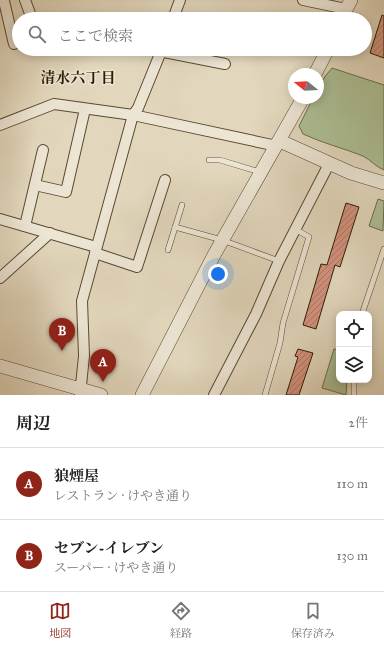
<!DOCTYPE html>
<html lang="ja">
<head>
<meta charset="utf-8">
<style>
  body { margin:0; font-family:"IM FELL Great Primer","Noto Serif JP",serif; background:#f6f6f6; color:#222 }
  .controls { position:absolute; right:12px; bottom:12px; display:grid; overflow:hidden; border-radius:8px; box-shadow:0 2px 10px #0003 }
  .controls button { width:36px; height:36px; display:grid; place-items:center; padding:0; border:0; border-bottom:1px solid #e0e0e0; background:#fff; color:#222; font:20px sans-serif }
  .compass { position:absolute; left:288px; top:68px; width:36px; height:36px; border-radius:50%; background:#fff; box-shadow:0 2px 10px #0003; rotate:288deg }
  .you { position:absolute; left:218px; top:274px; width:14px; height:14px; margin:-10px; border:3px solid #fff; border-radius:50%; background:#1a73e8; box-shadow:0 0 0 6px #1a73e833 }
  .badge { display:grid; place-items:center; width:26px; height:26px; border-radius:50%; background:#8f2418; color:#fff; font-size:13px; font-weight:700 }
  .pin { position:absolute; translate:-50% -33px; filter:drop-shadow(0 1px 2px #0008) }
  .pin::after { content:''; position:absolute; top:21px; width:14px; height:12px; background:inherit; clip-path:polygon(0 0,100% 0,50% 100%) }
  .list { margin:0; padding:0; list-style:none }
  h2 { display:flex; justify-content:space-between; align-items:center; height:52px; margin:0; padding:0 16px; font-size:17px }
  h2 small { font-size:13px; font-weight:400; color:#767676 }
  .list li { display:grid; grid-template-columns:26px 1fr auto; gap:12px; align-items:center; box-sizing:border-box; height:72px; padding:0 16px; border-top:1px solid #e0e0e0 }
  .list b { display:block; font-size:15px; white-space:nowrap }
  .list p { margin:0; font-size:13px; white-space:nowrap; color:#767676 }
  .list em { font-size:13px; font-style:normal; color:#767676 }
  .icon { flex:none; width:22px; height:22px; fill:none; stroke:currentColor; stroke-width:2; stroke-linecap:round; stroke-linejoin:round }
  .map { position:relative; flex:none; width:384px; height:395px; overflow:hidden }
  .search { position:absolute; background:#fff; box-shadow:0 2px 10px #0003; left:12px; right:12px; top:12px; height:44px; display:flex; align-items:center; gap:10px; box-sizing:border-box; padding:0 14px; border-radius:22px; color:#767676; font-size:15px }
  .sheet { height:196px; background:#fff }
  nav { display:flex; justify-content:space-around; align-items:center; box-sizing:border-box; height:56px; border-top:1px solid #e0e0e0; background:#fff; font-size:11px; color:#767676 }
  nav a { display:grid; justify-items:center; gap:2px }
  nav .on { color:#8f2418 }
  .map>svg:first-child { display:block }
  .green { fill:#adbf95; stroke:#6c6c4c }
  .building { fill:url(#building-hatch); stroke:#2c1a02 }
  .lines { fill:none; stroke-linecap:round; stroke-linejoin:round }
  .service-casing { stroke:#5a4931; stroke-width:6 }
  .minor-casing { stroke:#5a4931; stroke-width:12 }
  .tertiary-casing { stroke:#5a4931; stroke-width:14 }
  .service { stroke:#ece5d4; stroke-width:5 }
  .minor { stroke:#ece5d4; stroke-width:10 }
  .tertiary { stroke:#ece5d4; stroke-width:13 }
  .labels { text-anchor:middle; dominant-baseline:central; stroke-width:3; stroke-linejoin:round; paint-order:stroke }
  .neighbourhood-label { font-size:15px; font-weight:bold; fill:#2c1a02; stroke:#ece5d4 }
</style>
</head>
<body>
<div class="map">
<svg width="384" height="395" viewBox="0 0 384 395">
  <defs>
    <pattern id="building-hatch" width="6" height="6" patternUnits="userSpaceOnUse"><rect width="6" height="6" fill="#d4927e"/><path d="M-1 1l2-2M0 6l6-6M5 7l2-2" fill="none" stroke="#ac7665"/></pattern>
  </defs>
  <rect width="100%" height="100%" fill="#e2d7bd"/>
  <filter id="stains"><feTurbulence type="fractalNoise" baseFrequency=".005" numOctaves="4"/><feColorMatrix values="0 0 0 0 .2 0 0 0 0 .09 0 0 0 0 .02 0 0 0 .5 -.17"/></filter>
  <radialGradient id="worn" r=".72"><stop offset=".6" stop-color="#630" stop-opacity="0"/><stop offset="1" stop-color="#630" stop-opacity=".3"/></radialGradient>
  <g class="green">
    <path d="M332,68L384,85V170C376,167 371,160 363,156C343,148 322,143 303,134L299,126L313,98H318C318,84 323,79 332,68Z"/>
    <polygon points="378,199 384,201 383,231 369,226"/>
    <polygon points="334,349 339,350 339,380 347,380 346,395 322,388"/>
  </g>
  <g class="building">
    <polygon points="382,15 384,16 384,58 370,53"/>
    <polygon points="346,203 359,207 340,267 335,265 316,329 303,325 321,264 327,265"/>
    <polygon points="298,349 313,353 299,395 286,395 298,357 295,356"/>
  </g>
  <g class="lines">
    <defs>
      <g id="service">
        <polyline points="209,160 220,160 260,172"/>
        <polyline points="175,227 222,240 279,261"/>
        <polyline points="168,250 182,205"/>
        <polyline points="362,314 384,249"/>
        <polyline points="265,395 280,343 283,323 309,237 295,229"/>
        <polyline points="354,395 354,380"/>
      </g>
      <g id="minor">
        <polyline points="25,0 32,19"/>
        <polyline points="303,0 346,9"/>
        <polyline points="4,1 14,44"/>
        <polyline points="173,19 180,0"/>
        <polyline points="149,49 225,64"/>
        <polyline points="0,125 54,104 133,115 277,146"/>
        <polyline points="35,185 66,192 85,109"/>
        <polyline points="0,219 96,247"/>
        <polyline points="25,226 43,150"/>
        <polyline points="95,253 137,267 165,180"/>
        <polyline points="0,278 50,233"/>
        <polyline points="80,395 84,356 82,301 133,115 138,108 162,49"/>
        <polyline points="214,395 256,314 279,261 329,164"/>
      </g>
      <g id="tertiary">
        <polyline points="341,19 351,0"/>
        <polyline points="315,74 328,49"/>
        <polyline points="280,141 351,173 384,183"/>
        <polyline points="0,366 101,395"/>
        <polyline points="142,395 214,255 303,98"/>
      </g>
    </defs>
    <use href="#service" class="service-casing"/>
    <use href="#minor" class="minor-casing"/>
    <use href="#tertiary" class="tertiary-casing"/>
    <use href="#service" class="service"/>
    <use href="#minor" class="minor"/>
    <use href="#tertiary" class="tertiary"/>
  </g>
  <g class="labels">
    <g class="neighbourhood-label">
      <text x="78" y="78">清水六丁目</text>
    </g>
  </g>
  <rect width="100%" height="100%" filter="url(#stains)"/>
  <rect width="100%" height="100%" fill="url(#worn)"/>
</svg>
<div class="controls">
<button><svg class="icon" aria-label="locate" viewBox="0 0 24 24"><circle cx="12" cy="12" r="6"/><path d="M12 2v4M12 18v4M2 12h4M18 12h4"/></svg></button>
<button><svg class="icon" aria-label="layers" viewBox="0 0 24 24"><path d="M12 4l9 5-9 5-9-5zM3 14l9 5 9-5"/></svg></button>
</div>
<svg class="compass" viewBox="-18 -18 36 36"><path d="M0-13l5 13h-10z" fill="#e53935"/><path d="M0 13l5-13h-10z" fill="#767676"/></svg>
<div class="you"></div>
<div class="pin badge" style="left:103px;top:382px">A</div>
<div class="pin badge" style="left:62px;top:351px">B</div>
<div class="search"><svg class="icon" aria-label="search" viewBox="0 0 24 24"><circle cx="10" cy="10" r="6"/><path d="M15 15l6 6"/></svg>ここで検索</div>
</div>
<section class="sheet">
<h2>周辺<small>2件</small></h2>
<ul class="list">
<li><span class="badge">A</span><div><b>狼煙屋</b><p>レストラン · けやき通り</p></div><em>110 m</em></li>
<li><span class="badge">B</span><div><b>セブン-イレブン</b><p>スーパー · けやき通り</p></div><em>130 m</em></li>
</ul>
</section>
<nav>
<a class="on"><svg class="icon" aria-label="map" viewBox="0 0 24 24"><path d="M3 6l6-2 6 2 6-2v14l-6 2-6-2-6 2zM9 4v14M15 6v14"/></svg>地図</a>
<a><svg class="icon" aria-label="directions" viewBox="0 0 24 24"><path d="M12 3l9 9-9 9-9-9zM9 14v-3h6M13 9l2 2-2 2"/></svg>経路</a>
<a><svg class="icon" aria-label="saved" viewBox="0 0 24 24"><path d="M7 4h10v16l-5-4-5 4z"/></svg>保存済み</a>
</nav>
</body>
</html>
